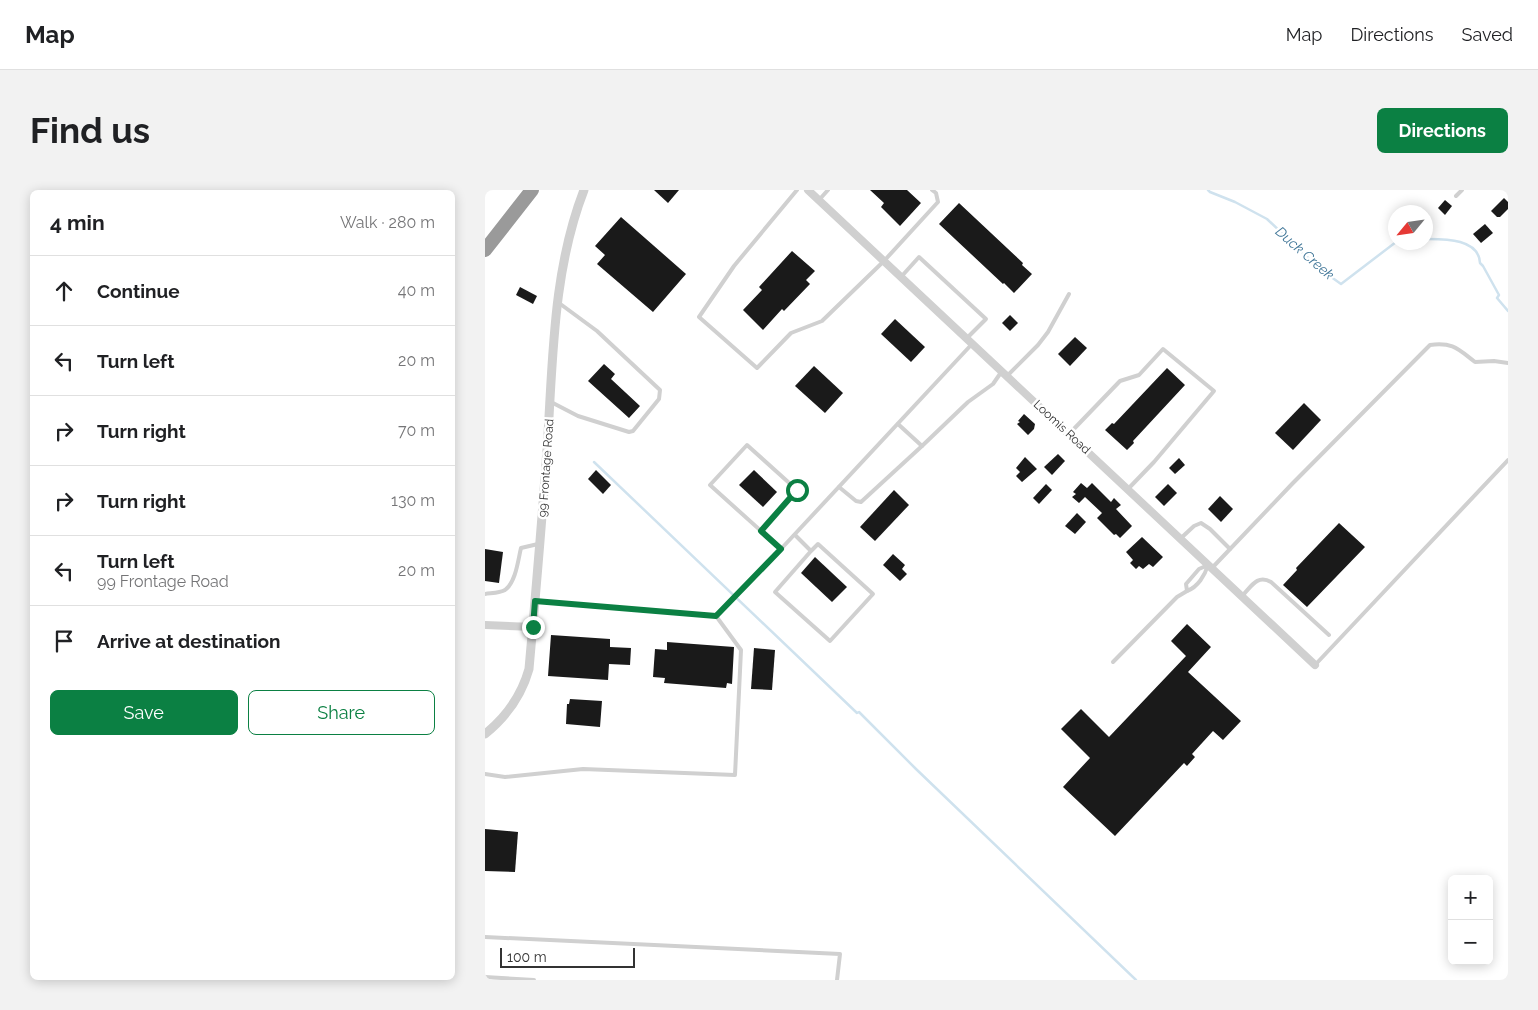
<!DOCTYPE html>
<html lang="en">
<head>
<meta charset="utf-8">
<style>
  body { margin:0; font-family:Raleway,sans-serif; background:#f2f2f2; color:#202124 }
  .controls { position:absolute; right:15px; bottom:15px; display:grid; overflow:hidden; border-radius:8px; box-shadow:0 2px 12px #0003 }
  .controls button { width:45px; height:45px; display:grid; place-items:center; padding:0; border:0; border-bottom:1px solid #e0e0e0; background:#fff; color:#202124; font:25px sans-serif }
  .compass { position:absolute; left:903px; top:15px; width:45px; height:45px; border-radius:50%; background:#fff; box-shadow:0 2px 12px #0003; rotate:241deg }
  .scale { position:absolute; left:15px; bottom:12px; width:135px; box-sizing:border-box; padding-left:5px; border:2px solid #333; border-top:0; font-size:14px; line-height:18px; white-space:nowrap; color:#333; -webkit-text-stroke:4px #fff; paint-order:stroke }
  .stop { position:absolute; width:15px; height:15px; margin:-11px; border:4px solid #0b8043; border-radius:50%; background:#fff }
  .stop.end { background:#0b8043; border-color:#fff; box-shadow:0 1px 5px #0008 }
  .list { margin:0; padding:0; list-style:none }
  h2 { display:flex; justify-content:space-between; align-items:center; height:65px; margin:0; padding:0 20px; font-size:21px }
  h2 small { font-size:16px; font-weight:400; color:#757577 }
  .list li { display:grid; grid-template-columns:32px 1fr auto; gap:15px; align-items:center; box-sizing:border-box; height:70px; padding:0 20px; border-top:1px solid #e0e0e0 }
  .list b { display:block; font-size:19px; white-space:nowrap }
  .list p { margin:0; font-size:16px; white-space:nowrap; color:#757577 }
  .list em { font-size:16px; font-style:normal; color:#757577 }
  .actions { display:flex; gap:10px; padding:15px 20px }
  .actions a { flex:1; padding:11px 0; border:1px solid #0b8043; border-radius:8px; text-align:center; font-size:18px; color:#0b8043 }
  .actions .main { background:#0b8043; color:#fff }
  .icon { flex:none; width:28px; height:28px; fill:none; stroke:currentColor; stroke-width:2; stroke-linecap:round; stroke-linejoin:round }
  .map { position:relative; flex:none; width:1023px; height:790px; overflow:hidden; border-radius:8px }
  header { display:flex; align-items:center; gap:30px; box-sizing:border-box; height:70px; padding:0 25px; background:#fff; border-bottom:1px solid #e0e0e0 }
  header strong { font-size:24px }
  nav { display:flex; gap:28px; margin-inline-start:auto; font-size:18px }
  .intro { display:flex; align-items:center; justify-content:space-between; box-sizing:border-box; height:120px; padding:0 30px }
  h1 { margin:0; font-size:35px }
  .button { padding:12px 22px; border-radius:8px; background:#0b8043; color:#fff; font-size:18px; font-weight:700 }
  main { display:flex; gap:30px; padding:0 30px }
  aside { flex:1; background:#fff; border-radius:8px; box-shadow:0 2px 12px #0003 }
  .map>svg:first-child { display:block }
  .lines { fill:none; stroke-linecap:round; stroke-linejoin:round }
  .stream { stroke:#cfe2ee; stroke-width:2.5 }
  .building { fill:#1a1a1a }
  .service { stroke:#d0d0d0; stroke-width:4 }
  .minor { stroke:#d0d0d0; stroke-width:8 }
  .tertiary { stroke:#d0d0d0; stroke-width:9 }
  .motorway { stroke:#9a9a9a; stroke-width:14 }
  .route { stroke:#0b8043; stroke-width:6 }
  .labels { text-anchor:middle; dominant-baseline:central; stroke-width:5; stroke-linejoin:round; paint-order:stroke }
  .street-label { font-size:12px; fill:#333; stroke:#fff }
  .water-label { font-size:14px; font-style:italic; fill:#3f7597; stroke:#fff }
</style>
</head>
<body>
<header>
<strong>Map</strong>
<nav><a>Map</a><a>Directions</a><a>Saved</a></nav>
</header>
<div class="intro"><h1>Find us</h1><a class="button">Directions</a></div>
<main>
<aside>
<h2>4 min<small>Walk · 280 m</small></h2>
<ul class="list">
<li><svg class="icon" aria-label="ahead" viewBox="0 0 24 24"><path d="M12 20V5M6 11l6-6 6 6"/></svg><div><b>Continue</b></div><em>40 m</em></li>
<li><svg class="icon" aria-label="left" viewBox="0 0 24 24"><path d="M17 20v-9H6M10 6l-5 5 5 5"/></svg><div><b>Turn left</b></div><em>20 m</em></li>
<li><svg class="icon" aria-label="right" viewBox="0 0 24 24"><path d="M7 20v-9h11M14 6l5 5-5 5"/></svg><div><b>Turn right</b></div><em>70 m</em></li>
<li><svg class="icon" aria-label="right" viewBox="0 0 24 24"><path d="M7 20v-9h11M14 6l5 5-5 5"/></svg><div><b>Turn right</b></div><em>130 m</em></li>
<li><svg class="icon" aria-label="left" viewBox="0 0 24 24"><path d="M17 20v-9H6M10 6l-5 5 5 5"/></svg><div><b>Turn left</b><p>99 Frontage Road</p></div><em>20 m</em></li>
<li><svg class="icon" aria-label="arrive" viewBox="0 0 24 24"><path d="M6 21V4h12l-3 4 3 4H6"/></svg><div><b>Arrive at destination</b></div></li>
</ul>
<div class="actions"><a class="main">Save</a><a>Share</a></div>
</aside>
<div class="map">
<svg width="1023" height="790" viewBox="0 0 1023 790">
  <rect width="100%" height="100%" fill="#fff"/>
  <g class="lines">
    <g class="stream">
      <polyline points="723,0 725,2 750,12 782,29 835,79 856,94 911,52"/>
      <path d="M941,49C958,49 994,48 995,73L998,76L1014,105L1012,108L1023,121"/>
      <polyline points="109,272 372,523 374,522 431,579 651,790"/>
    </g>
  </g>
  <g class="building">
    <polygon points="169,0 194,0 183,13"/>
    <polygon points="385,0 422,0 436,13 415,36 396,17 399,13"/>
    <polygon points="1019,8 1023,12 1023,19 1015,27 1012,27 1006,21"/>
    <polygon points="960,10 967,16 960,25 953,18"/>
    <polygon points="474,13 538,73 537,75 547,84 529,103 519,93 518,94 454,34"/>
    <polygon points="136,27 201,84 168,122 112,74 120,65 110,56"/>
    <polygon points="1000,34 1008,43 996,53 988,44"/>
    <polygon points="307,61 330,81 321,90 325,94 299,121 297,119 278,140 258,120 277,100 274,97"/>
    <polygon points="35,97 52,106 48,114 31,105"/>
    <polygon points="525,125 533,133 525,141 517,133"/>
    <polygon points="410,129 440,157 426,172 396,144"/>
    <polygon points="590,147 602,158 585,176 573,164"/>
    <polygon points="119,174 130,184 126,189 155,216 144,228 103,191"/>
    <polygon points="329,176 358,203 340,223 310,196"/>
    <polygon points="682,178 700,195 648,251 649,253 642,260 620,240 627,233 629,234"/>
    <polygon points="819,213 836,230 808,260 790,243"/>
    <polygon points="539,224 550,234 549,239 543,245 532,234 535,232 533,231"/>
    <polygon points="573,264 580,271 567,285 559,277"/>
    <polygon points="540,267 552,279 537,292 531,286 535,282 531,278"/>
    <polygon points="694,268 700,275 690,284 684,278"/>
    <polygon points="111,280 126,295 118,304 103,289"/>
    <polygon points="269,280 292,302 278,317 254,295"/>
    <polygon points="596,293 602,298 607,293 626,312 629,308 636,315 631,319 647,336 635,348 631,344 629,345 612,328 617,323 600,307 594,313 587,307 591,304 588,302"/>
    <polygon points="561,294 567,300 554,314 548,308"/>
    <polygon points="683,294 692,303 679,316 670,307"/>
    <polygon points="409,300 424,315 390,351 375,337"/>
    <polygon points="735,306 748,319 736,332 723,319"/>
    <polygon points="592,323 601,332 590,344 580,336"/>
    <polygon points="854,333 880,357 822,417 798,395 812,380 811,378"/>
    <polygon points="657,347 678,367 668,377 664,374 658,379 654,376 651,379 645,373 648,370 641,362"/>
    <polygon points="0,359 18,362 14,393 0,391"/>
    <polygon points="408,364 420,375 417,379 422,384 415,391 398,375"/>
    <polygon points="330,367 362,397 347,412 316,383"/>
    <polygon points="702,434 726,457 703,482 756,531 738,550 728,541 707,564 710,567 702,576 699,573 630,646 578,597 605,568 576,539 596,519 624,547 701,466 686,451"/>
    <polygon points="66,445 125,449 125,457 146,458 145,475 124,474 123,490 63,486"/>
    <polygon points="182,452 249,457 247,494 242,493 241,498 179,493 180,488 168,487 170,459 182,460"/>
    <polygon points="269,458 290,460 287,500 266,499"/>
    <polygon points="85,509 117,511 115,537 81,534 82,514 84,514"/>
    <polygon points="0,639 33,642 30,682 0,681"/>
  </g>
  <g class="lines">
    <g class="service">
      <polyline points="312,0 249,76 214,127 272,178 306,143 337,131 399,71 453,12 451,3 447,0"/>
      <polyline points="971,6 977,0"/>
      <polyline points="334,10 343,0"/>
      <polyline points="416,87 434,67 501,129 482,148"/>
      <polyline points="522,186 553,155 563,142 584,104"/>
      <polyline points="66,212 93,226 144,242 148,241 174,209 175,200 112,141 74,113"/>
      <polyline points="413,234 437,256 483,212 508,194 517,181"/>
      <polyline points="584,244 635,191 654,185 678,159 729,201 669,272 643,299"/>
      <polyline points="354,297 371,311 376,312 437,256"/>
      <polyline points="276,341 312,300 262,255 225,295 296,359 487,154"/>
      <polyline points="310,345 326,361 290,402 345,451 388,404 333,354 326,361"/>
      <polyline points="695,349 709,336 716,333 725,339 745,359"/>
      <path d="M723,375C720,385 713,397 702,401L701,394L714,379Z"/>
      <path d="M727,378L807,294L945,155C968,152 973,159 990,172L1009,171L1023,173"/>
      <path d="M0,404C6,403 15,403 20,400C31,392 33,370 36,358L53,354"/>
      <path d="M757,406C766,397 772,384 786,392L844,445"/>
      <polyline points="231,426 296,359"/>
      <polyline points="628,472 692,407 702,401"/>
      <polyline points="830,475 1023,270"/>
      <polyline points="0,584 20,587 98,579 250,585 256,460 231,426 50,411"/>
      <polyline points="0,747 355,764 352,790"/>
      <polyline points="0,787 49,790"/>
    </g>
    <g class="minor">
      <polyline points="323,0 830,475"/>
      <polyline points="0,435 48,437"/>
    </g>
    <path class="tertiary" d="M0,544C21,527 37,504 44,479C51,400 58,322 63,244C68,162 69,77 99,0"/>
    <polyline class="motorway" points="0,60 47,0"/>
  </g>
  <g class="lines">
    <polyline class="route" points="48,437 50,411 231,426 296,359 276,341 312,300"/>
  </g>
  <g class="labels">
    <g class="street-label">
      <text transform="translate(577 237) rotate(43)">Loomis Road</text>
      <text transform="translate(61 278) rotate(-86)">99 Frontage Road</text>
    </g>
    <g class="water-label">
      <text transform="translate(820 63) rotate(41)">Duck Creek</text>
    </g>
  </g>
</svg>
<div class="controls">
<button>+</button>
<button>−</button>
</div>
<svg class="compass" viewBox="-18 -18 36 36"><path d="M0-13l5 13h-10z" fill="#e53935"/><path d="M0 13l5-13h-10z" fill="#757577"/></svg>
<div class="scale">100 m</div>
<div class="stop" style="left:312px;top:300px"></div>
<div class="stop end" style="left:48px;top:437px"></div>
</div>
</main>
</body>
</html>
